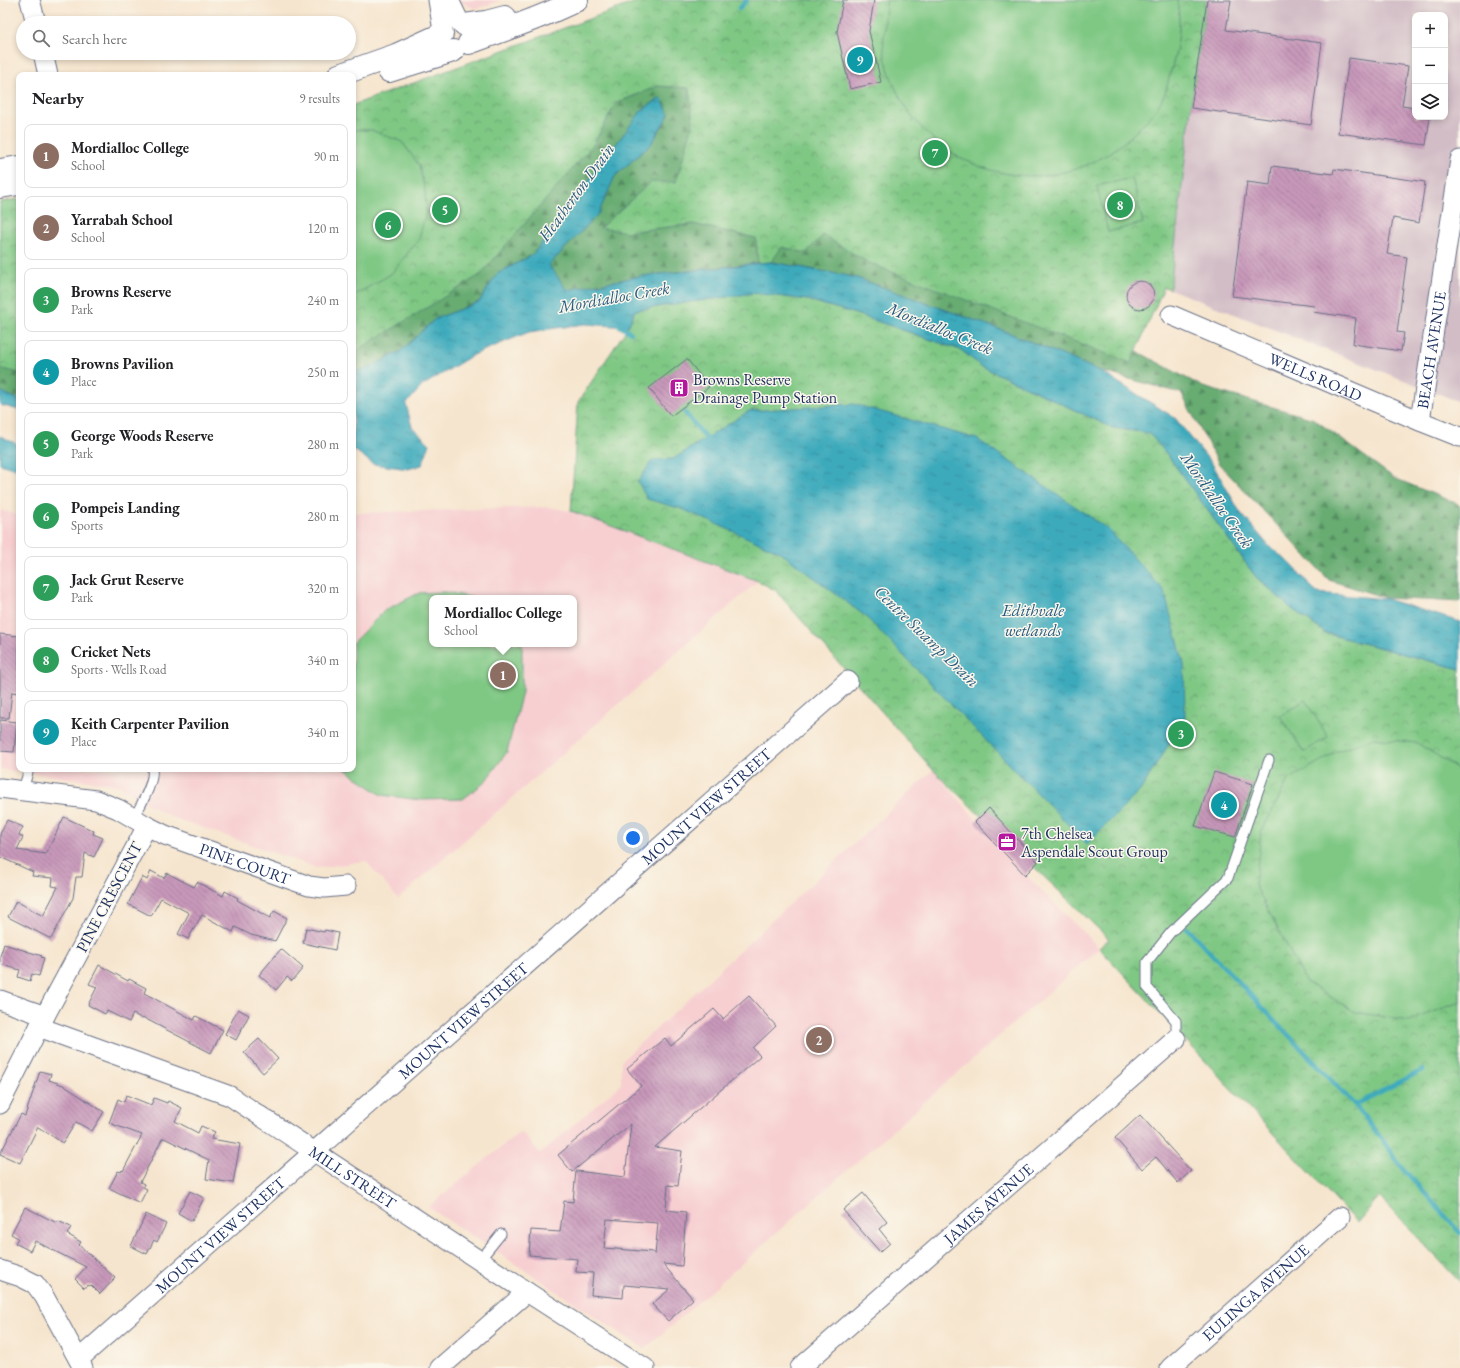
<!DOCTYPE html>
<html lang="en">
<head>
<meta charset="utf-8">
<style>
  body { margin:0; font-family:"EB Garamond",serif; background:#f6f6f6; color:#202124 }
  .controls { position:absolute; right:12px; top:12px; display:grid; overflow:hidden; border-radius:8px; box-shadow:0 2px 6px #0003 }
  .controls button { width:36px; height:36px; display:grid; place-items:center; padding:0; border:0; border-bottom:1px solid #e0e0e0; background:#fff; color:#202124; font:20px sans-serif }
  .you { position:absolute; left:633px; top:838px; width:14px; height:14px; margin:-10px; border:3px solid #fff; border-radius:50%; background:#1a73e8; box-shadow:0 0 0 6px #1a73e833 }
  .badge { display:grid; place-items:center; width:26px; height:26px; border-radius:50%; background:#b5179e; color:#fff; font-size:13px; font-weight:700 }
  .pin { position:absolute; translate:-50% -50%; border:2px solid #fff; box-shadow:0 1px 4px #0006 }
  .popup { position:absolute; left:429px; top:595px; width:148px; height:52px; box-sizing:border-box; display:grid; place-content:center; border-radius:8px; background:#fff; filter:drop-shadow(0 1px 3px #0005); font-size:13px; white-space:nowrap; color:#757577 }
  .popup b { font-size:15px; color:#202124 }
  .popup::after { content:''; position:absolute; left:50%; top:100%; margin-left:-8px; border:8px solid transparent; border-top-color:#fff }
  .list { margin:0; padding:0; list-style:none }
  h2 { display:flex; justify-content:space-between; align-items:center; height:52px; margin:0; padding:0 16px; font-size:17px }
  h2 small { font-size:13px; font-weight:400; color:#757577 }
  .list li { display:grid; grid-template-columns:26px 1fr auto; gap:12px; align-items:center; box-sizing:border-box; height:64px; margin:0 8px 8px; padding:0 8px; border:1px solid #e0e0e0; border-radius:8px }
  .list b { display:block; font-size:15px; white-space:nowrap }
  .list p { margin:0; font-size:13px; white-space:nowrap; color:#757577 }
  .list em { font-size:13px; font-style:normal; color:#757577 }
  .icon { flex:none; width:22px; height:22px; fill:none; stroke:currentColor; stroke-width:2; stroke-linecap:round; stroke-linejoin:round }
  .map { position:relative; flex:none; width:1460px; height:1368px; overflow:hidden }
  .search { position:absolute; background:#fff; box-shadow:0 2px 6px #0003; left:16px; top:16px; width:340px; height:44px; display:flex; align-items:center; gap:10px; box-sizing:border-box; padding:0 14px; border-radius:22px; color:#757577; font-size:15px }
  .panel { position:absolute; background:#fff; box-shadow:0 2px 6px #0003; left:16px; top:72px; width:340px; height:700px; border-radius:8px }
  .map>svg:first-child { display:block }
  .built { fill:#f7cfd1; fill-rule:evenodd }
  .industrial { fill:#d2bdc6; fill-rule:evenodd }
  .forest { fill:url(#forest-firs); stroke:#416e68 }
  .park { fill:url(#park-crowns); stroke:#4d7c71 }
  .pitch { fill:#7fc884; stroke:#4d7c71 }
  .water { fill:url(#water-ripples); stroke:#2c6c8d }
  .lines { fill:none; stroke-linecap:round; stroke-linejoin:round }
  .stream { stroke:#3daabc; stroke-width:4.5 }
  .building { fill:url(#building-back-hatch); fill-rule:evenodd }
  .lane-casing { stroke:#686f85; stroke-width:11 }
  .street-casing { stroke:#686f85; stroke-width:21 }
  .secondary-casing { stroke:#686f85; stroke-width:24 }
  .lane { stroke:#fff; stroke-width:9 }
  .street { stroke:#fff; stroke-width:19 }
  .secondary { stroke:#fff; stroke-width:22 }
  .labels { text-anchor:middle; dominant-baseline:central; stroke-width:3; stroke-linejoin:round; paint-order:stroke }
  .street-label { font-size:16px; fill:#1b2f5e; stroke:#fbf7ec }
  .poi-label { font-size:16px; fill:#1b2f5e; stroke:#fbf7ec; text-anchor:start }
  .water-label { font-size:17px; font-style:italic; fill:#275a7f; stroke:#fbf7ec }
</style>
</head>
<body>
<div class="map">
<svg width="1460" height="1368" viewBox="0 0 1460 1368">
  <defs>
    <pattern id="forest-firs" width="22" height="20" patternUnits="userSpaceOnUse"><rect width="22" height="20" fill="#67ac72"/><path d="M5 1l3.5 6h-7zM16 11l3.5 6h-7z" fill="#548c61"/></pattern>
    <pattern id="park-crowns" width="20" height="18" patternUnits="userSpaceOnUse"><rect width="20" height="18" fill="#7fc884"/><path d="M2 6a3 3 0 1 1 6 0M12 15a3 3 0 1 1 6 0" fill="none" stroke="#67a36f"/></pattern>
    <pattern id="water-ripples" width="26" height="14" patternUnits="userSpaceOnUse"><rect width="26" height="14" fill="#3daabc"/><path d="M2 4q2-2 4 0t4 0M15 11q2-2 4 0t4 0" fill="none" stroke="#328b9c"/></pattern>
    <pattern id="building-back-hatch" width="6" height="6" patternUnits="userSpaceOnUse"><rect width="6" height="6" fill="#c898ba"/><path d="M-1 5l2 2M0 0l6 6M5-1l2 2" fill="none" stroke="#a27c9a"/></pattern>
  </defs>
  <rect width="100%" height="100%" fill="#fbf7ec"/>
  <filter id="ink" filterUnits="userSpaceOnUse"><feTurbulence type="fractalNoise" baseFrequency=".025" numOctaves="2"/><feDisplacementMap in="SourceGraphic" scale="8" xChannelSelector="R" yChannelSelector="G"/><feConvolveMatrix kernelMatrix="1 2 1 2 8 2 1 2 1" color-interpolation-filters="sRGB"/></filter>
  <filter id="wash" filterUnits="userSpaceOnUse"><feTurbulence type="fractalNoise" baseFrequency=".012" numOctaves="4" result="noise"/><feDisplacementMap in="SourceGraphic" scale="16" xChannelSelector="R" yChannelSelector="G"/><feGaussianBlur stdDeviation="0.9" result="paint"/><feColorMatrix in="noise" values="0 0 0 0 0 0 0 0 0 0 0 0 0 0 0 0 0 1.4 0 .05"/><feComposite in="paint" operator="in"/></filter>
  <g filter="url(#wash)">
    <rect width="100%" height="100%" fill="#f6e5ce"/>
    <g class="built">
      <polygon points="457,0 502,0 476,9"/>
      <path d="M547,507L571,511L758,581L398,899L366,861L317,868L172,817L142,801L119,785L0,769V510L19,515V769H353V513ZM432,598H574V644H432Z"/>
      <polygon points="933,770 1013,862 1099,948 645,1349 428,1207 521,1131 540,1154 621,1084 621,1061 666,1020"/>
    </g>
    <path class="industrial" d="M1207,0H1460V402L1170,289L1191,108ZM1415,15H1445V117H1415Z"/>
    <g class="forest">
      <polygon points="658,86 689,88 693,124 676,182 627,232 693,224 756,238 758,263 642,276 567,290 549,265 598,214 615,176 651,144 669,115 660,98 642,110 588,181 570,209 532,255 497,274 479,302 435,319 401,351 368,368 353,372 353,346 593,145 616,103"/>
      <polygon points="823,235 1031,287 1144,355 1203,387 1314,419 1394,478 1458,504 1460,507 1460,602 1386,598 1329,580 1219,464 1181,393 1100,371 1007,332 854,277 771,262 781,247 806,253"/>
      <polygon points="19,340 19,400 0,391 0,341"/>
    </g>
    <g class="park">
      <polygon points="641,0 1207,0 1191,108 1170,289 1164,287 1131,363 869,263 823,235 806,253 782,247 771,262 758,263 756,238 693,224 627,232 600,228 651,182 676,182 693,124 689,88 658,86 616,103 593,145 480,275 353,353 353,105"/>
      <polygon points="19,199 19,373 0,368 0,202"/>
      <polygon points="754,293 808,300 853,313 961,350 981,366 1113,428 1149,433 1166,453 1256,577 1291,608 1325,633 1460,669 1460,1282 1379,1197 1357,1223 1099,948 1109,939 933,770 775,590 758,581 571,511 578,402 628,327 635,310"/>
    </g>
    <g class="pitch">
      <path d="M887,0H1177C1182,28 1178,47 1170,74C1168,81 1167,89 1164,95C1157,111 1143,125 1130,137C1043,217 904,166 884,51C883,44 884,35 885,27C885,18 885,9 887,0Z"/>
      <polygon points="353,130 371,130 402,142 419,165 425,191 426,211 419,239 391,274 353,296"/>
      <polygon points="1132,178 1143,223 1108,232 1097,186"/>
      <polygon points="445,592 476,598 432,598 432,644 522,644 522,692 507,752 484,783 463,799 420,800 381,795 345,769 353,769 353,642 385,610 419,593"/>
      <polygon points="1305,700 1328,737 1304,752 1280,716"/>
      <polygon points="1374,738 1417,743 1455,767 1460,772 1460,1002 1408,1021 1355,1012 1306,982 1255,885 1261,833 1288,780 1338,751"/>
    </g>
    <g class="water">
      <polygon points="661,98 669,114 651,144 615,176 598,214 549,265 567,290 642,276 771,262 854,277 1007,332 1100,371 1175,418 1213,465 1240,512 1269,546 1292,565 1317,593 1386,599 1460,622 1460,669 1325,633 1291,608 1256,577 1166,453 1149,433 1113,428 981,366 961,350 853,313 808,300 754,293 635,310 628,327 585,324 529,332 473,355 422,386 406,404 412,427 430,444 422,465 408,469 373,464 356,451 353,452 353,372 368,368 401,351 435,319 479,302 497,274 532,255 570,209 588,181 642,110"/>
      <polygon points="0,391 19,400 19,410 0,405"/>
      <polygon points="854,404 977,439 1108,529 1164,591 1184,664 1185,718 1140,791 1087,844 865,616 780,552 682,509 647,499 638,482 652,460 673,459 749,411"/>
      <polygon points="0,436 19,445 19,470 0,464"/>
    </g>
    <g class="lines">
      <g class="stream">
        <polyline points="739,9 747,0"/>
        <polyline points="617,324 631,333"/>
        <polyline points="685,413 710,443"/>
        <polyline points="1187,928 1355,1105 1390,1150 1399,1164 1460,1233"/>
        <polyline points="1355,1105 1423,1070"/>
      </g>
    </g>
    <g id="blocks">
      <g class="building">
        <polygon points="843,0 874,0 869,31 881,82 850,89 837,32"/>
        <polygon points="1207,0 1231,0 1226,30 1322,43 1311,125 1191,108"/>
        <polygon points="1349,58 1408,66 1402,106 1415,108 1415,117 1430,117 1426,145 1338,133"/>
        <polygon points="1272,166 1333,174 1334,169 1425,182 1419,223 1393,218 1387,254 1407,257 1397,332 1404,333 1401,351 1353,344 1356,318 1313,312 1314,306 1232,296 1247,182 1270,185"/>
        <circle cx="1140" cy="295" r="14"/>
        <polygon points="687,359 709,387 671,416 649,388"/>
        <polygon points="0,634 19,636 19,693 12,692 9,718 0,718"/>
        <polygon points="0,720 17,722 14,752 0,751"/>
        <polygon points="1214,772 1253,784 1235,837 1195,826"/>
        <polygon points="989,808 1038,862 1025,875 975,822"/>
        <polygon points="64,817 94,831 93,834 103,838 94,857 85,853 82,877 76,877 73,898 51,939 8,917 16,901 43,916 58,887 52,886 53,878 32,876 33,872 0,857 0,834 7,820 23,827 19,835 23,837 17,850 46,854"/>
        <polygon points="151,871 164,878 167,873 194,887 197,882 223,896 225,891 238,898 237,900 270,918 274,911 287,918 275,941 251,935 235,927 233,932 202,915 188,939 178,934 189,913 161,898 151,916 128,904 142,877 147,880"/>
        <polygon points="306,928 324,932 325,930 338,933 335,950 303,943"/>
        <polygon points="4,944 42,956 41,957 44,958 39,976 32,974 30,981 18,977 20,970 0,964 0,956"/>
        <polygon points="281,949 303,968 292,981 287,977 276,990 259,975"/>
        <polygon points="99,965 128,981 129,979 146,988 144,993 194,1020 196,1016 223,1030 211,1053 144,1018 143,1019 133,1014 129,1022 107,1011 105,1014 88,1005 97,987 89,984"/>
        <path d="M749,996L776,1026L753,1048L760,1056L655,1147L682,1151L678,1186L668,1185L666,1210L686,1212L682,1266L663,1264L693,1299L668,1321L652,1304L670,1289L624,1285L623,1298L591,1295L593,1273L576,1272L577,1259L529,1255L531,1230L560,1232L564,1201L573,1202L576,1171L625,1177L631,1124L572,1172L558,1155L641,1086L627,1069L665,1038L671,1046L714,1009L723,1019ZM607,1219L658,1223L655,1255L653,1252L604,1248Z"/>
        <polygon points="238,1009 249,1015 236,1040 225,1034"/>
        <polygon points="259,1039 278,1059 263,1073 244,1052"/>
        <polygon points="40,1071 51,1074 49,1080 63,1085 104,1112 92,1131 76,1122 63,1143 38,1127 20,1163 0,1154 21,1114 25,1116"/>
        <polygon points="126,1095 151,1105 154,1098 167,1103 168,1101 182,1108 175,1121 198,1133 201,1126 215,1132 211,1139 240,1144 233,1183 206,1179 209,1160 164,1138 162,1139 140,1182 144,1184 143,1187 147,1189 140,1203 109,1188 118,1171 121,1172 122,1170 123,1171 142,1135 109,1123 118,1099 124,1102"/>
        <polygon points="1140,1115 1191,1171 1178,1183 1156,1157 1142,1169 1115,1138"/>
        <polygon points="190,1191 204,1198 192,1221 178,1213"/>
        <polygon points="863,1193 887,1222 879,1229 890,1243 880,1252 843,1210"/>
        <polygon points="25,1207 57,1223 58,1221 71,1227 67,1234 81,1242 79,1245 115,1278 100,1294 91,1285 90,1286 88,1285 84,1288 75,1279 86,1267 35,1241 30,1251 15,1243 18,1238 11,1234"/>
        <polygon points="146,1214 166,1224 157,1242 154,1240 147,1254 131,1246"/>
      </g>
    </g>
  </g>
  <g filter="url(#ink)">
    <use href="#blocks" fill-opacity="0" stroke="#686f85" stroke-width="1"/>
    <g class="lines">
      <defs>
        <g id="lane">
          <polyline points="23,790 29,769"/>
          <path d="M134,818C140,806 155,782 152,769"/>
          <polyline points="1176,1039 1176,1021 1147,987 1147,962 1171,932 1228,878 1269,760"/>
          <polyline points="480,1260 501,1234"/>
        </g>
        <g id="street">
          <polyline points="30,0 36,23"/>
          <polyline points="438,0 443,31"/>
          <polyline points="449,0 460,23"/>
          <polyline points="43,53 48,75"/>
          <path id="s1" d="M1171,315L1420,421L1460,437"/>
          <path id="s2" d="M1420,421L1460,160"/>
          <polyline points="0,788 96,800 118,809 147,826 39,1027 0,1104"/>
          <path id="s3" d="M147,826L165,835L309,886L324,888L346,886"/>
          <polyline points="0,1000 45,1016"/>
          <path id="s4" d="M39,1027L230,1096L527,1292L645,1368"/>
          <polyline points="0,1270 21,1277 35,1284 44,1296 83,1368"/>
          <path id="s5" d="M79,1359L848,681"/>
          <polyline points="440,1368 527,1292"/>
          <path id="s6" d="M800,1368L1176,1039"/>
          <path id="s7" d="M1170,1368L1340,1217"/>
        </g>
        <g id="secondary">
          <polyline points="465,25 486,22 505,17"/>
          <path d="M469,43C506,29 542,18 577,0"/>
          <polyline points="389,71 453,51"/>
          <polyline points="339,75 396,55 442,34"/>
          <polyline points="0,170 19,167"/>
          <polyline points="0,187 19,184"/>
        </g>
      </defs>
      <use href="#lane" class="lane-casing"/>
      <use href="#street" class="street-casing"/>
      <use href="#secondary" class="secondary-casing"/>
      <use href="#lane" class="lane"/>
      <use href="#street" class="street"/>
      <use href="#secondary" class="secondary"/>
    </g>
  </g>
  <defs>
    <symbol id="building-square" viewBox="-11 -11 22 22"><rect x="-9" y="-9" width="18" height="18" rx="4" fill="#b5179e" stroke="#fbf7ec"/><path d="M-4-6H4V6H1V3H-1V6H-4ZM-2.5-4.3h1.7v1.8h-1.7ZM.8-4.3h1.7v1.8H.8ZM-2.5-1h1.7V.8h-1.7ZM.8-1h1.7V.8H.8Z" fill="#fff"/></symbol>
    <symbol id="office-square" viewBox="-11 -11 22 22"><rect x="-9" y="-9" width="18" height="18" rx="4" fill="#b5179e" stroke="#fbf7ec"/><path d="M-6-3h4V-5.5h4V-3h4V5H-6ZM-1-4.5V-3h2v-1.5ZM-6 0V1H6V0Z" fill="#fff"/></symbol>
  </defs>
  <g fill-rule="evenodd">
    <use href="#building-square" x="668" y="377" width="22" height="22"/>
    <use href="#office-square" x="996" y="831" width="22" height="22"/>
  </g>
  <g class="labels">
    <g class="street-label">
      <text stroke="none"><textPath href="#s2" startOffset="72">BEACH AVENUE</textPath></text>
      <text stroke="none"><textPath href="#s1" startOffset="157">WELLS ROAD</textPath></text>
      <text stroke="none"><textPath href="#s5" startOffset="836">MOUNT VIEW STREET</textPath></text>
      <text stroke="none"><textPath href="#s3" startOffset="105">PINE COURT</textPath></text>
      <text transform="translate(109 897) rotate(-62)">PINE CRESCENT</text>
      <text stroke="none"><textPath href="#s5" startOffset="512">MOUNT VIEW STREET</textPath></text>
      <text stroke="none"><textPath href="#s4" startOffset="350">MILL STREET</textPath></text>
      <text stroke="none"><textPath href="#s6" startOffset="250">JAMES AVENUE</textPath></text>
      <text stroke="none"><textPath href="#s5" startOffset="188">MOUNT VIEW STREET</textPath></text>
      <text stroke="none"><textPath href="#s7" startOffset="114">EULINGA AVENUE</textPath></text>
    </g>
    <g class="poi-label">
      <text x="693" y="379">Browns Reserve<tspan x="693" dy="18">Drainage Pump Station</tspan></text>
      <text x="1021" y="833">7th Chelsea<tspan x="1021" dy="18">Aspendale Scout Group</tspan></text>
    </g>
    <g class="water-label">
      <text transform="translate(576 192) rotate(-54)">Heatherton Drain</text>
      <text transform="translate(614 297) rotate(-10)">Mordialloc Creek</text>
      <text transform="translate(940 328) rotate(22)">Mordialloc Creek</text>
      <text transform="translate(1217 500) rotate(55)">Mordialloc Creek</text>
      <text x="1033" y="610">Edithvale<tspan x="1033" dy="20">wetlands</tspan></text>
      <text transform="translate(927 636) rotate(44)">Centre Swamp Drain</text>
    </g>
  </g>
</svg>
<div class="controls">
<button>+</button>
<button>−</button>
<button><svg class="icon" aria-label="layers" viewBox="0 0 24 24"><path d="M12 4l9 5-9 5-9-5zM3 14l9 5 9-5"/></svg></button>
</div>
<div class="you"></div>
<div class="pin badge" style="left:503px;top:675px;background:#8d6e63">1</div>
<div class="popup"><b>Mordialloc College</b>School</div>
<div class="pin badge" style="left:819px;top:1040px;background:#8d6e63">2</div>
<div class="pin badge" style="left:1181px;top:734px;background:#2e9e5b">3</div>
<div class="pin badge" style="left:1224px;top:805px;background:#0f9aa8">4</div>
<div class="pin badge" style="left:445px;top:210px;background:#2e9e5b">5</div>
<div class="pin badge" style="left:388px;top:225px;background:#2e9e5b">6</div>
<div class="pin badge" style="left:935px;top:153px;background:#2e9e5b">7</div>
<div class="pin badge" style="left:1120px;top:205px;background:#2e9e5b">8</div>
<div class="pin badge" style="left:860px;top:60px;background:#0f9aa8">9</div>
<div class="search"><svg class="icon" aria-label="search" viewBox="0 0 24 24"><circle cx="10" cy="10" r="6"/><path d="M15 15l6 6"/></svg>Search here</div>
<section class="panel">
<h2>Nearby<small>9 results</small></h2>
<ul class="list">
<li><span class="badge" style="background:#8d6e63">1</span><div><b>Mordialloc College</b><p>School</p></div><em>90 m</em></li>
<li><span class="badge" style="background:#8d6e63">2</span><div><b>Yarrabah School</b><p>School</p></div><em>120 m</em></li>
<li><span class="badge" style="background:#2e9e5b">3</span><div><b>Browns Reserve</b><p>Park</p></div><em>240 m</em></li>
<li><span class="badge" style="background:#0f9aa8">4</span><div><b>Browns Pavilion</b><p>Place</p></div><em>250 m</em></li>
<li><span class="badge" style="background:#2e9e5b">5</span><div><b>George Woods Reserve</b><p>Park</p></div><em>280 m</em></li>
<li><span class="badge" style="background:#2e9e5b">6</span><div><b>Pompeis Landing</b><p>Sports</p></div><em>280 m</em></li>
<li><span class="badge" style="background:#2e9e5b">7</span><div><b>Jack Grut Reserve</b><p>Park</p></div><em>320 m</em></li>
<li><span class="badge" style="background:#2e9e5b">8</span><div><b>Cricket Nets</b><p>Sports · Wells Road</p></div><em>340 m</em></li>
<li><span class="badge" style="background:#0f9aa8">9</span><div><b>Keith Carpenter Pavilion</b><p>Place</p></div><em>340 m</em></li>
</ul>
</section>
</div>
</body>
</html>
